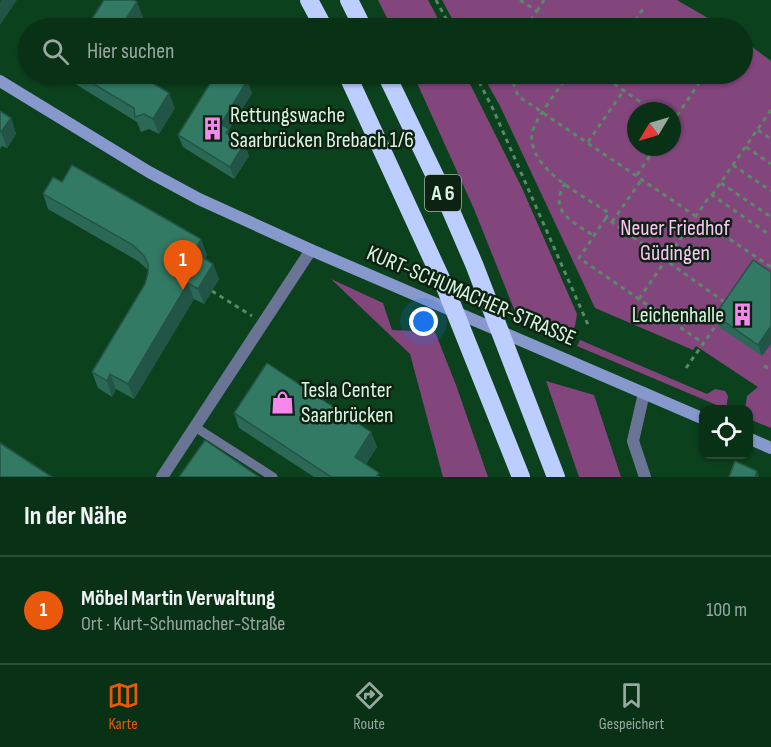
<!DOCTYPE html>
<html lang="de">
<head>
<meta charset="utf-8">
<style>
  body { margin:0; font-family:"Sofia Sans Condensed",sans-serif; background:#173d23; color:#f1f3f6 }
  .controls { position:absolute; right:18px; bottom:18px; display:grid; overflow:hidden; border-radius:12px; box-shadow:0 2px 4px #0004 }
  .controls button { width:54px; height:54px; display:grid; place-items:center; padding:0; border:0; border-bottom:2px solid #294c35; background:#093116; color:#f1f3f6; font:30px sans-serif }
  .compass { position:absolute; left:627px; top:102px; width:54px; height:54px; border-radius:50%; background:#093116; box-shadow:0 2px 4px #0004; rotate:232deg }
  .you { position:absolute; left:424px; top:322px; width:21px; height:21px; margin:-15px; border:4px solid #fff; border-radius:50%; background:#1a73e8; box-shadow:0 0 0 9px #1a73e833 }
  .badge { display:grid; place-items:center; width:39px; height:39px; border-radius:50%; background:#ea580c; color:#fff; font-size:20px; font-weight:700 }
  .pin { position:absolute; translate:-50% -50px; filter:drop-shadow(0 2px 3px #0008) }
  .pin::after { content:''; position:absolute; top:32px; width:21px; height:18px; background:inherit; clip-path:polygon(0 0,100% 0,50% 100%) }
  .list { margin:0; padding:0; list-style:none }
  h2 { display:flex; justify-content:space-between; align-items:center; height:78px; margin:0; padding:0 24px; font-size:26px }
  h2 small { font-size:20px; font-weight:400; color:#99a9a1 }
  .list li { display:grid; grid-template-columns:39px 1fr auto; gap:18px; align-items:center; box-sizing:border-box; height:108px; padding:0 24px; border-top:2px solid #294c35 }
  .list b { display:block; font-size:22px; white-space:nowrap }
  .list p { margin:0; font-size:20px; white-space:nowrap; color:#99a9a1 }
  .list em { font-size:20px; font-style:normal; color:#99a9a1 }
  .icon { flex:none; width:33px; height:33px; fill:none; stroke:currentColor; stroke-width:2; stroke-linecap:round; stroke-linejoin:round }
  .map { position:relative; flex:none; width:771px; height:477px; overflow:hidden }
  .search { position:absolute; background:#093116; box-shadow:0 2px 4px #0004; left:18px; right:18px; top:18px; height:66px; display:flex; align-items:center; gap:15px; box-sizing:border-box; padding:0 21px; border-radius:33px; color:#99a9a1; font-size:22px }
  .sheet { height:186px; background:#093116 }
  nav { display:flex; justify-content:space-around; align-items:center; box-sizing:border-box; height:84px; border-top:2px solid #294c35; background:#093116; font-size:16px; color:#99a9a1 }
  nav a { display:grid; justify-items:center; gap:3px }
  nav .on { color:#ea580c }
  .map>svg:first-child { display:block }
  .green { fill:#82467d; fill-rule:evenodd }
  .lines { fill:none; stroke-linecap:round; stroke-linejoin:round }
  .path { stroke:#5c8769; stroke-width:3; stroke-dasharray:4.5 4.5; stroke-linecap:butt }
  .lane { stroke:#6a7596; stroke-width:9 }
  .street { stroke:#6a7596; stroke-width:12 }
  .secondary { stroke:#8798cd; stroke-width:12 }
  .highway { stroke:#bccdff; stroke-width:18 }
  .wall { fill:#2b6956 }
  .shaded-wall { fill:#235546 }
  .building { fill:#327a64; stroke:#235546; stroke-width:1.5 }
  .labels { text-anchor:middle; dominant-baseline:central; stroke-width:5; stroke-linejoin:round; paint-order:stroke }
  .shield { fill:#0e2213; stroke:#9db6a2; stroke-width:1.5 }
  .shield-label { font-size:21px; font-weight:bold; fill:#daf5df }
  .poi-label { font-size:22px; fill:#daf5df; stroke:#0e2213; text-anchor:start }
  .park-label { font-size:22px; fill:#fec6f7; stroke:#0e2213 }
  .street-label { font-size:22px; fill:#daf5df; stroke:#0e2213 }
</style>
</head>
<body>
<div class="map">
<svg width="771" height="477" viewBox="0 0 771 477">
  <rect width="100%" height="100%" fill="#0c411e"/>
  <g class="green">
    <polygon points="378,0 428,0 443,28 392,28"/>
    <polygon points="442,0 677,0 725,28 457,28"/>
    <path d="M743,40L771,61V428L749,419L748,410L745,409L747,396L758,387L696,346L693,350L595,308L500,106L482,74H742ZM636,111H672V147H636Z"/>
    <polygon points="413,74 465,74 522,188 577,314 575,326 570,333 564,336 554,336 538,329 516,314 474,209"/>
    <polygon points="331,279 383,303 392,330 435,332 456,385 488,477 443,477 410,354"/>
    <polygon points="580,340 707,394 715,389 725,391 728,396 726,409 577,346"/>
    <polygon points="546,381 594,395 621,477 579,477"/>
  </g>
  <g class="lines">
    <g class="path">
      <polyline points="436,0 451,28"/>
      <polyline points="520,0 537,11 525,28"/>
      <polyline points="537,11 544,0"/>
      <polyline points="630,28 643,9"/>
      <polyline points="475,74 493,109 589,327"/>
      <polyline points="510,74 518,96 771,267"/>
      <path d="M569,74C560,87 535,119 532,133C527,169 584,196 609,213L606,218L726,303"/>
      <polyline points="599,74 654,111"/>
      <polyline points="672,123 705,74"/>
      <polyline points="758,130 771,139"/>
      <polyline points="588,142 624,90"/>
      <polyline points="746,147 771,164"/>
      <polyline points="733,165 771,191"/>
      <polyline points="637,175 656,147"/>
      <path d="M565,183C548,212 572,221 594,236"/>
      <polyline points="721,183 771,217"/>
      <polyline points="712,195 771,110"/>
      <polyline points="606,218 579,258 703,343"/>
      <polyline points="612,222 642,179"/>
      <polyline points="212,291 252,316"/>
      <polyline points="639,299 707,200 712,195 767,233 771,233"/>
      <polyline points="764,366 771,369"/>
      <polyline points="686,368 719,321"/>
    </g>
    <polyline class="lane" points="195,427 273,477"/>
    <g class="street">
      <polyline points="644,393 633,441 645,477"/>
      <polyline points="162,477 311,250"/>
    </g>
    <g class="secondary">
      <polyline points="0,81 149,172 199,199 311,250 704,419"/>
      <polyline points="748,438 771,448"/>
    </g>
    <g class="highway">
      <polyline points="309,0 324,28"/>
      <polyline points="349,0 363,28"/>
      <polyline points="347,74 445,287 521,477"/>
      <polyline points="386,74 445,197 474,264 556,477"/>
    </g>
  </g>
  <g class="wall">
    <polygon points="67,74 138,74 175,108 159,134 149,129 141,132 137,122 69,80"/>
    <polygon points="247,81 252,93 229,130 231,135 244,144 249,156 234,179 183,147 178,135"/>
    <polygon points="0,111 11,118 16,134 7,148 2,146 0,149"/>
    <polygon points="43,194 207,255 205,258 213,264 219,279 204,304 194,299 134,399 116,389 112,397 98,388 92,372 145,284 148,273 148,270 138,261 48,209"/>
    <polygon points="753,260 762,356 719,327 715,315"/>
    <polygon points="234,413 371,432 377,447 366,464 380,477 314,477 239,428"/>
  </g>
  <g class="shaded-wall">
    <polygon points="1,0 17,0 0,25 0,2"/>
    <polygon points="137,2 143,17 136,28 120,28"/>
    <polygon points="247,81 252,93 229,130 233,141 221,124"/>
    <polygon points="169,93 175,108 159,134 153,119"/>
    <polygon points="11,118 16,134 7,148 1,132"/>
    <polygon points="244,144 249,156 234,179 230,167"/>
    <polygon points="201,239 207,255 199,267 194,252"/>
    <polygon points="213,264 219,279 204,304 198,289"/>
    <polygon points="188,283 194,299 134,399 128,384"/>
    <polygon points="771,326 771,344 762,356 758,345"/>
    <polygon points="110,374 116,389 112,397 107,381"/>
    <polygon points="371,432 377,447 360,472 355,457"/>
    <polygon points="757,471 759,477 755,477"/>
  </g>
  <g class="building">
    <polygon points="104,0 134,0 137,2 120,28 86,28"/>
    <polygon points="77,74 138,74 169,93 153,119 144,114 135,117 134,108"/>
    <polygon points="216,74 235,74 247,81 221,124 229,129 226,133 244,144 230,167 178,135"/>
    <polygon points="0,111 11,118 1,132 0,132"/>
    <polygon points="72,165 201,239 194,252 213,264 198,289 188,283 128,384 110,374 107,381 92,372 145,284 148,273 148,264 144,256 133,245 43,194 53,177 62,182"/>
    <polygon points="753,260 771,272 771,326 758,345 715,315"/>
    <polygon points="267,363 371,432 355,457 379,473 376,477 331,477 234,413"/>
    <polygon points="205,440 259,477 179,477"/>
    <polygon points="0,443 52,477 0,477"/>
    <polygon points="735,461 757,471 755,477 729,477"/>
  </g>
  <defs>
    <symbol id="building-bare" viewBox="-9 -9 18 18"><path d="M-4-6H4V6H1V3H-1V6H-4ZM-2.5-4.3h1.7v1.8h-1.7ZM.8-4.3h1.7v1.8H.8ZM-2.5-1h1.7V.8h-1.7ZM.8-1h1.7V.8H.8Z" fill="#f688ed" stroke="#0e2213" stroke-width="2.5" paint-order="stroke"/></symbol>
    <symbol id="shop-bare" viewBox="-9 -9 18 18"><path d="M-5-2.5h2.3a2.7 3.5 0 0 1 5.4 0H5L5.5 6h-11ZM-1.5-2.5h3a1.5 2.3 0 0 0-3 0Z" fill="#f688ed" stroke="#0e2213" stroke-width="2.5" paint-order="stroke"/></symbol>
  </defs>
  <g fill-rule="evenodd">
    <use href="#building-bare" x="196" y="112" width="33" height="33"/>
    <use href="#building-bare" x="726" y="298" width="33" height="33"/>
    <use href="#shop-bare" x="266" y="386" width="33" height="33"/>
  </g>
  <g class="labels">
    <rect class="shield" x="425" y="175" width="36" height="36" rx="4.5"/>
    <g class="shield-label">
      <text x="443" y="193">A 6</text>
    </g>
    <g class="poi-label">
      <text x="230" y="115">Rettungswache<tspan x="230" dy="25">Saarbrücken Brebach 1/6</tspan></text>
      <text x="724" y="315" text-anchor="end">Leichenhalle</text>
      <text x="301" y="390">Tesla Center<tspan x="301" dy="25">Saarbrücken</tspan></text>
    </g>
    <g class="park-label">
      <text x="675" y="228">Neuer Friedhof<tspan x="675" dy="25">Güdingen</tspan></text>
    </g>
    <g class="street-label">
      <text transform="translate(471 296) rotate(23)">KURT-SCHUMACHER-STRASSE</text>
    </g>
  </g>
</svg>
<div class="controls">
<button><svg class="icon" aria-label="locate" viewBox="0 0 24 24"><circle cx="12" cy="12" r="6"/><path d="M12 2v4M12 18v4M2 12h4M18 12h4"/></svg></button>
</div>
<svg class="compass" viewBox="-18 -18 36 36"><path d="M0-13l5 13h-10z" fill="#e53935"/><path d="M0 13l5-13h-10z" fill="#99a9a1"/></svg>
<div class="you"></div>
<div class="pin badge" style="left:183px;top:290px">1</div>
<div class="search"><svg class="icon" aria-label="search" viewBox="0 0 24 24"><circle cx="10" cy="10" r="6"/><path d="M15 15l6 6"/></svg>Hier suchen</div>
</div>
<section class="sheet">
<h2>In der Nähe<small></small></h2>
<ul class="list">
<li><span class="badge">1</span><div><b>Möbel Martin Verwaltung</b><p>Ort · Kurt-Schumacher-Straße</p></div><em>100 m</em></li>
</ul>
</section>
<nav>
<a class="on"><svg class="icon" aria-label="map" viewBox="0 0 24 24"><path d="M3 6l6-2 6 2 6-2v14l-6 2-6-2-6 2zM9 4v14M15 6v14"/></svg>Karte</a>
<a><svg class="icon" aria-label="directions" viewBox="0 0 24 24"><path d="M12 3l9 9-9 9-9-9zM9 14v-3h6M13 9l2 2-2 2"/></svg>Route</a>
<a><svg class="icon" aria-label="saved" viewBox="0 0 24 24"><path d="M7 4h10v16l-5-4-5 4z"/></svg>Gespeichert</a>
</nav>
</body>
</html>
